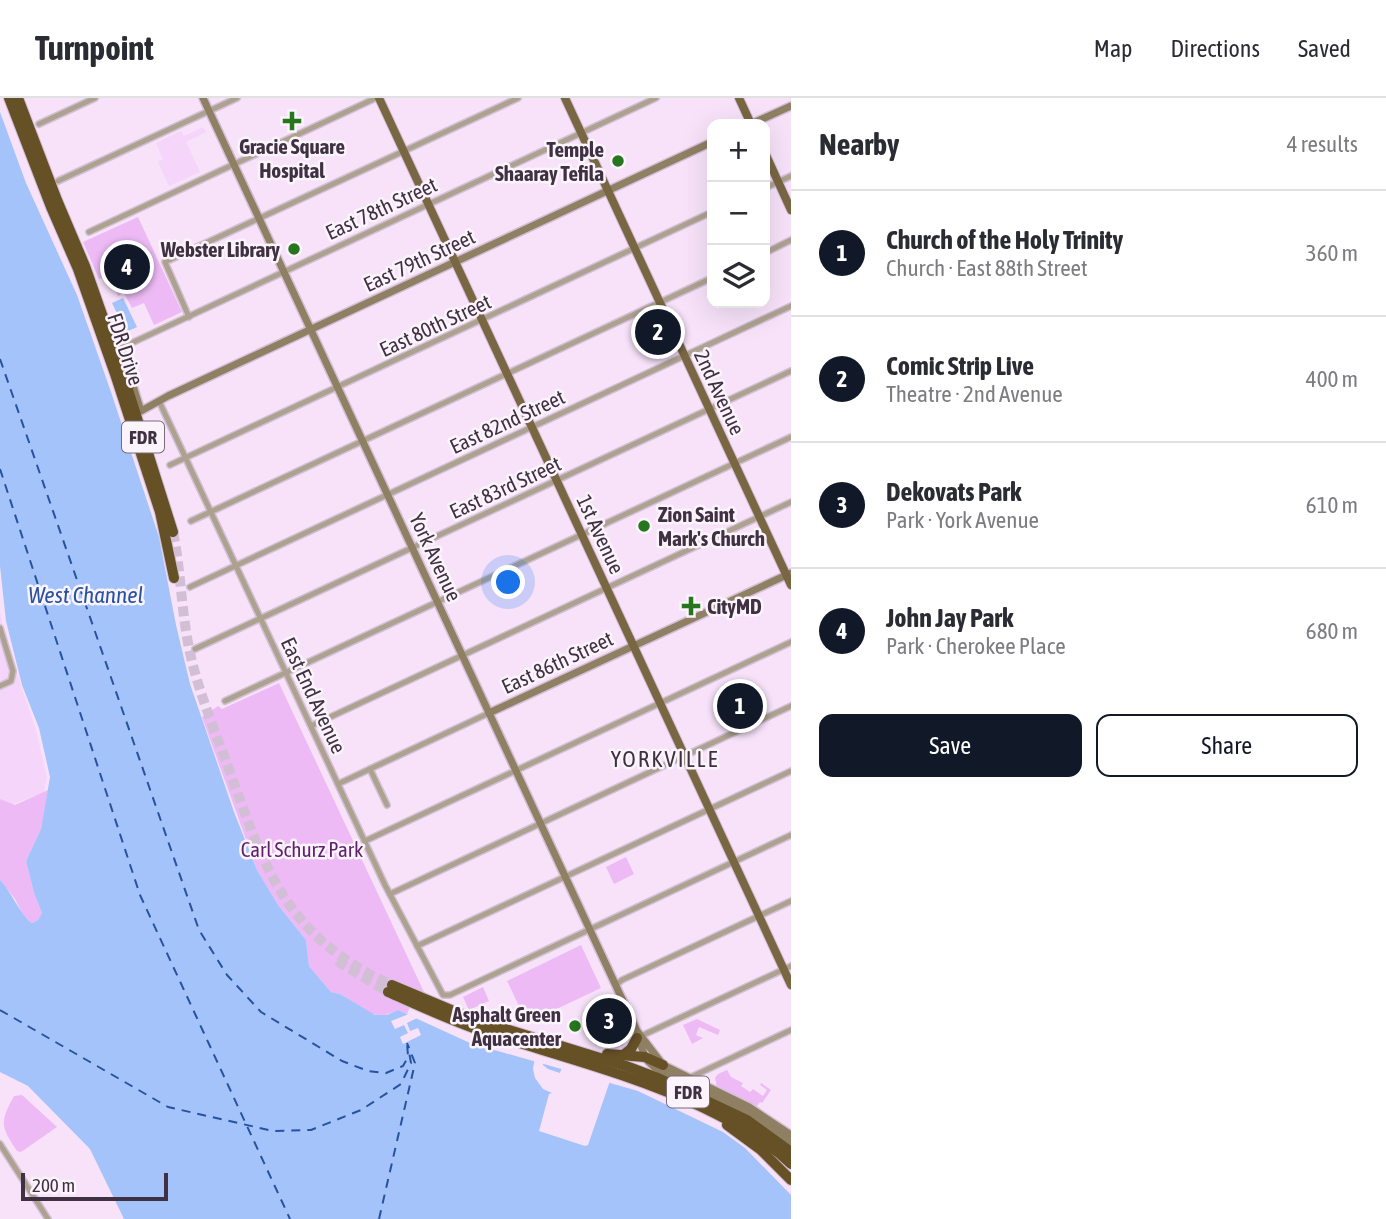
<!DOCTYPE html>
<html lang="en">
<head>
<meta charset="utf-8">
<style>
  body { margin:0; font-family:"Asap Condensed",sans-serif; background:#f7f7f7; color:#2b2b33 }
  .controls { position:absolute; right:21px; top:21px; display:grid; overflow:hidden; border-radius:14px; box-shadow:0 7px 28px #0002 }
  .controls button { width:63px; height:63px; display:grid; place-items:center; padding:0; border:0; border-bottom:2px solid #e1e1e2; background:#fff; color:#2b2b33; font:35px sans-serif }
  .scale { position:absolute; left:21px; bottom:18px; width:147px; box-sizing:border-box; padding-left:7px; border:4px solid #3f3141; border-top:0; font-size:19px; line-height:24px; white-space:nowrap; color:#3f3141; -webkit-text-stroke:5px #fcf4fd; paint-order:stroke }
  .you { position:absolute; left:509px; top:485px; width:24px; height:24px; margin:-18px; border:5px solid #fff; border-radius:50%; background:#1a73e8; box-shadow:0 0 0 10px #1a73e833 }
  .badge { display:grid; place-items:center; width:46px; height:46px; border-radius:50%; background:#111827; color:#fff; font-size:23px; font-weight:700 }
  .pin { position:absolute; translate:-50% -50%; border:4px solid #fff; box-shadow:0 2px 7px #0006 }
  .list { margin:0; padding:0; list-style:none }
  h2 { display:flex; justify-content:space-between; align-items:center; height:91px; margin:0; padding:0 28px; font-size:30px }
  h2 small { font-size:23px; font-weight:400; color:#7c7c81 }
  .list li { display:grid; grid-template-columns:46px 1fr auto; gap:21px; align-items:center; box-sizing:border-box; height:126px; padding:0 28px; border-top:2px solid #e1e1e2 }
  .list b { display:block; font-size:26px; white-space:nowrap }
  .list p { margin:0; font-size:23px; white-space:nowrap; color:#7c7c81 }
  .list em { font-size:23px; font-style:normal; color:#7c7c81 }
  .actions { display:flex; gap:14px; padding:21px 28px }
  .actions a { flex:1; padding:16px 0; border:2px solid #111827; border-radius:14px; text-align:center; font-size:24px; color:#111827 }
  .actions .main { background:#111827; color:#fff }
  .icon { flex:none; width:38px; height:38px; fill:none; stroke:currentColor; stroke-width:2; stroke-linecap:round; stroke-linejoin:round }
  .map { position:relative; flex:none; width:791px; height:1121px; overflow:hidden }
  header { display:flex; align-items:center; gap:42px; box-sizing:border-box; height:98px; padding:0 35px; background:#fff; border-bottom:2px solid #e1e1e2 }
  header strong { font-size:33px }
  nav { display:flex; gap:38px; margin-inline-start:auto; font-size:24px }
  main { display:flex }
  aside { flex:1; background:#fff }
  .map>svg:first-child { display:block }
  .built { fill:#f5d5fa }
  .green { fill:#edbaf5 }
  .water { fill:#a4c3fa }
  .pier { fill:#f7e2fa }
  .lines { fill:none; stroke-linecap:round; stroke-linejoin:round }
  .ferry { stroke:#2752a1; stroke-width:2; stroke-dasharray:9 7; stroke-linecap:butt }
  .highway-tunnel { stroke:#d2bfd5; stroke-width:10; stroke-dasharray:10 5; stroke-linecap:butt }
  .street-casing { stroke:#d2bfd5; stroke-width:8 }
  .secondary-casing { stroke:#d2bfd5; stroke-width:10 }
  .primary-casing { stroke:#d2bfd5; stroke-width:10 }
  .highway-casing { stroke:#d2bfd5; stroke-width:12 }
  .street { stroke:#ada28f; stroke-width:5 }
  .secondary { stroke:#8f7f63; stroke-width:7 }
  .primary { stroke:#796643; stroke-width:8 }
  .highway { stroke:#665026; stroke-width:10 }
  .poi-dot { fill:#27751d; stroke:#fcf4fd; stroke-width:2.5 }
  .labels { text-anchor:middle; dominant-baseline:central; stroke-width:5; stroke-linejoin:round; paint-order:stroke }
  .shield { fill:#fcf4fd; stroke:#786c79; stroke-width:2 }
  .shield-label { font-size:19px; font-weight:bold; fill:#3f3141 }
  .poi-label { font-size:21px; font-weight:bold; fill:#3f3141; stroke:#fcf4fd; text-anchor:end }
  .street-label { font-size:21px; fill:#3f3141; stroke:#fcf4fd }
  .park-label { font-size:21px; fill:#601f6b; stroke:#fcf4fd }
  .water-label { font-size:23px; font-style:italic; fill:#2752a1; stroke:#fcf4fd }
  .neighbourhood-label { font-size:23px; letter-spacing:2px; fill:#3f3141; stroke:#fcf4fd }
</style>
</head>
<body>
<header>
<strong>Turnpoint</strong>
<nav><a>Map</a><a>Directions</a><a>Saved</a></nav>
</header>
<main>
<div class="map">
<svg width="791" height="1121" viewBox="0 0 791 1121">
  <rect width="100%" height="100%" fill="#f7e2fa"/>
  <g class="built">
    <polygon points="203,29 206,34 186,44 200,74 169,88 158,64 163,61 156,45 181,33 184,38"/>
    <polygon points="0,513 4,537 36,632 47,680 44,694 11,707 0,701"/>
  </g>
  <g class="green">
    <polygon points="138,119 182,214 154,227 144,205 132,210 124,195 118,198 108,177 99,181 83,144"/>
    <polygon points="279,585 424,894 425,896 410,909 407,916 398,912 383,918 372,916 340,896 331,894 309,868 306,842 278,807 257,772 202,619 218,608 222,611"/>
    <polygon points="48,692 41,731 26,763 34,795 42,815 38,822 32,825 25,821 15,801 0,782 0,701 15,707"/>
    <polygon points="626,759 634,776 614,786 606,769"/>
    <polygon points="581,847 601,890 527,925 507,883"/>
    <polygon points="483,889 489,903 469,912 463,899"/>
    <polygon points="609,899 628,940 624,947 615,951 611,950 592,906"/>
    <polygon points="697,921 720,932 718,937 699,929 696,937 703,940 692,946 683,927"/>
    <polygon points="727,972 731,979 743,985 741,988 750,994 753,991 763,998 767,992 760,987 761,985 771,992 762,1005 760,1004 757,1008 717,989 715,980 718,976"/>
    <path d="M22,997L57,1029L21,1054L17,1053C0,1028 0,1024 14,998Z"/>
  </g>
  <g class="water">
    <path d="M0,14L26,85L77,197L111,294L159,439L176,527L190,586L234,714L257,772L278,807L306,842L309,868L331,894L340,896L375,917H387L398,912L470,945L638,993L723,1034L745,1050L791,1097V1121H124L90,1051L28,988L0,974V782C11,793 22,820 32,825L38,822L42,815L34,795L26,763L41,731L50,679L39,630L22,587L6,523L0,468Z"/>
    <polygon points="123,200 137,229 126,234 112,205"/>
  </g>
  <g class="pier">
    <polygon points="409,916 417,920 407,925 410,933 418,930 421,937 403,946 400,939 408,935 404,927 395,931 391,923"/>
    <polygon points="535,959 543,961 543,967 548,971 560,975 562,969 610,983 588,1047 585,1048 539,1033 549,996 552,995 543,991 535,980 533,971"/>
  </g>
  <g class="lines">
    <g class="ferry">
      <polyline points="0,261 199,832 227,877 261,914 342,963 368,973 386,975 403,968 408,959 407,944"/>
      <polyline points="0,371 140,797 290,1121"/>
      <polyline points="0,912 168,1009 273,1033 311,1032 361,1012 401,986 411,965 408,948"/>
      <polyline points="379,1121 415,965 407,945"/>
    </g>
    <g class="highway-tunnel">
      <path d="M173,434C181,472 181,511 189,550C197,590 213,628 227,666C264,768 284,839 392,887"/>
      <polyline points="337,863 388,894"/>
    </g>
    <defs>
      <g id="street">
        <polyline points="39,26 95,0"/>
        <polyline points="58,83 237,0"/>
        <polyline points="765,90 791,78"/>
        <polyline points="89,134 376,0"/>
        <polyline points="765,155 791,142"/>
        <polyline points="189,219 165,164 518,0"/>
        <polyline points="121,250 656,0"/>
        <polyline points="159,303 385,787 443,897 450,897 791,737"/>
        <polyline points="170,367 712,114"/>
        <polyline points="191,423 712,180"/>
        <polyline points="190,489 791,208"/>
        <polyline points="0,530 13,573 11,583 0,588"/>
        <polyline points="195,551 791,273"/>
        <polyline points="225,603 791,339"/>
        <polyline points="311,628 791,404"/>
        <polyline points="370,671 387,707"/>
        <polyline points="338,686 489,615"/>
        <polyline points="365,743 791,544"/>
        <polyline points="390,796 791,608"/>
        <polyline points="417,848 791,673"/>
        <polyline points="616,887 622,882 791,803"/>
        <polyline points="639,939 791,868"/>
        <polyline points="689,980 791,932"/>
        <polyline points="0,1046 48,1121"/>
      </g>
      <g id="secondary">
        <polyline points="203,0 637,933 663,967 749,1009 791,1037"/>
        <polyline points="751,26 791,8"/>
        <polyline points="121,250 141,313 168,298 712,44"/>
        <polyline points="489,615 791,475"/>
        <polyline points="637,937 646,961 654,969 748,1015 791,1045"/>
      </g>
      <g id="primary">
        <polyline points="379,0 791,887"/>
        <polyline points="565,0 791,487"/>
        <polyline points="739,0 751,26"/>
        <polyline points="765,55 791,112"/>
      </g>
      <g id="highway">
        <polyline points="9,0 51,109 78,171 115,276 160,414 174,480"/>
        <polyline points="18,0 57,102 85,168 124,279 173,434"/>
        <polyline points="392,887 473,921 626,968 658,980 747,1022 791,1054"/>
        <path d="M388,894C422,909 456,925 491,936C563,959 634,977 702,1009C735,1025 765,1041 791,1066"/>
        <polyline points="607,956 645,959 663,967"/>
        <polyline points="622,958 631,951 637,940"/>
        <polyline points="727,1027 761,1052 791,1082"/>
      </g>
    </defs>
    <use href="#street" class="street-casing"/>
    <use href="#secondary" class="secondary-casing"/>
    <use href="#primary" class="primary-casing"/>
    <use href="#highway" class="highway-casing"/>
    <use href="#street" class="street"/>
    <use href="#secondary" class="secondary"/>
    <use href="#primary" class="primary"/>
    <use href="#highway" class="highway"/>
  </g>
  <g class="poi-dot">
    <path d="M288.5 12.5h7v7h7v7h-7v7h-7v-7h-7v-7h7z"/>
    <circle cx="618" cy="63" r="7"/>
    <circle cx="294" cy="151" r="7"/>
    <circle cx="644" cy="428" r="7"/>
    <path d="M687.5 497.5h7v7h7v7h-7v7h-7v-7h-7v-7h7z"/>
    <circle cx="575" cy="928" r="7"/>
  </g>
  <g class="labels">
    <g class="shield">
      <rect x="122" y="323.5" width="42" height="31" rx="5"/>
      <rect x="667" y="978.5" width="42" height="31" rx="5"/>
    </g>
    <g class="shield-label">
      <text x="143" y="339">FDR</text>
      <text x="688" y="994">FDR</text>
    </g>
    <g class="poi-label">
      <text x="292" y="48" text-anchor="middle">Gracie Square<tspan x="292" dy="24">Hospital</tspan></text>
      <text x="604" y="51">Temple<tspan x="604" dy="24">Shaaray Tefila</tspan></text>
      <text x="280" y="151">Webster Library</text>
      <text x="658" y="416" text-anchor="start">Zion Saint<tspan x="658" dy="24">Mark's Church</tspan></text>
      <text x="707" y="508" text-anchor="start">CityMD</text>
      <text x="561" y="916">Asphalt Green<tspan x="561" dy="24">Aquacenter</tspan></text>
    </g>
    <g class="street-label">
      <text transform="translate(381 110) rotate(-25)">East 78th Street</text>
      <text transform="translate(419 162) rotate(-25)">East 79th Street</text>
      <text transform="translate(435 227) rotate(-25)">East 80th Street</text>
      <text transform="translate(126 251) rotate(72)">FDR Drive</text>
      <text transform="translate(720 294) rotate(65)">2nd Avenue</text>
      <text transform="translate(507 323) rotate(-25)">East 82nd Street</text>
      <text transform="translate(505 389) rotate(-25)">East 83rd Street</text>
      <text transform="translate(601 436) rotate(65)">1st Avenue</text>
      <text transform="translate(436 459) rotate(65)">York Avenue</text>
      <text transform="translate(557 564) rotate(-25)">East 86th Street</text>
      <text transform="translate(314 597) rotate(65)">East End Avenue</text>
    </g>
    <g class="park-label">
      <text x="302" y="751">Carl Schurz Park</text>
    </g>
    <g class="water-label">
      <text x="86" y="497">West Channel</text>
    </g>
    <g class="neighbourhood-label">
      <text x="665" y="661">YORKVILLE</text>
    </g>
  </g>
</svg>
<div class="controls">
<button>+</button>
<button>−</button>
<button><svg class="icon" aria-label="layers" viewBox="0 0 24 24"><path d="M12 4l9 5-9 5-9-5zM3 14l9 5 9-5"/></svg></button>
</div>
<div class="scale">200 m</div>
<div class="you"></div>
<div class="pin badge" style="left:740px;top:608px">1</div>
<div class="pin badge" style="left:658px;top:234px">2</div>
<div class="pin badge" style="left:609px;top:923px">3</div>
<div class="pin badge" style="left:127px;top:169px">4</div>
</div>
<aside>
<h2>Nearby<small>4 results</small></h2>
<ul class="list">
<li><span class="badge">1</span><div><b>Church of the Holy Trinity</b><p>Church · East 88th Street</p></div><em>360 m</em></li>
<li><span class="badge">2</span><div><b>Comic Strip Live</b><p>Theatre · 2nd Avenue</p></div><em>400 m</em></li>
<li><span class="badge">3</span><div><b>Dekovats Park</b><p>Park · York Avenue</p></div><em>610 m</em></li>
<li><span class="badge">4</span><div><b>John Jay Park</b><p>Park · Cherokee Place</p></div><em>680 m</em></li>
</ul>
<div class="actions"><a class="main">Save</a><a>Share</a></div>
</aside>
</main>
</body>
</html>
